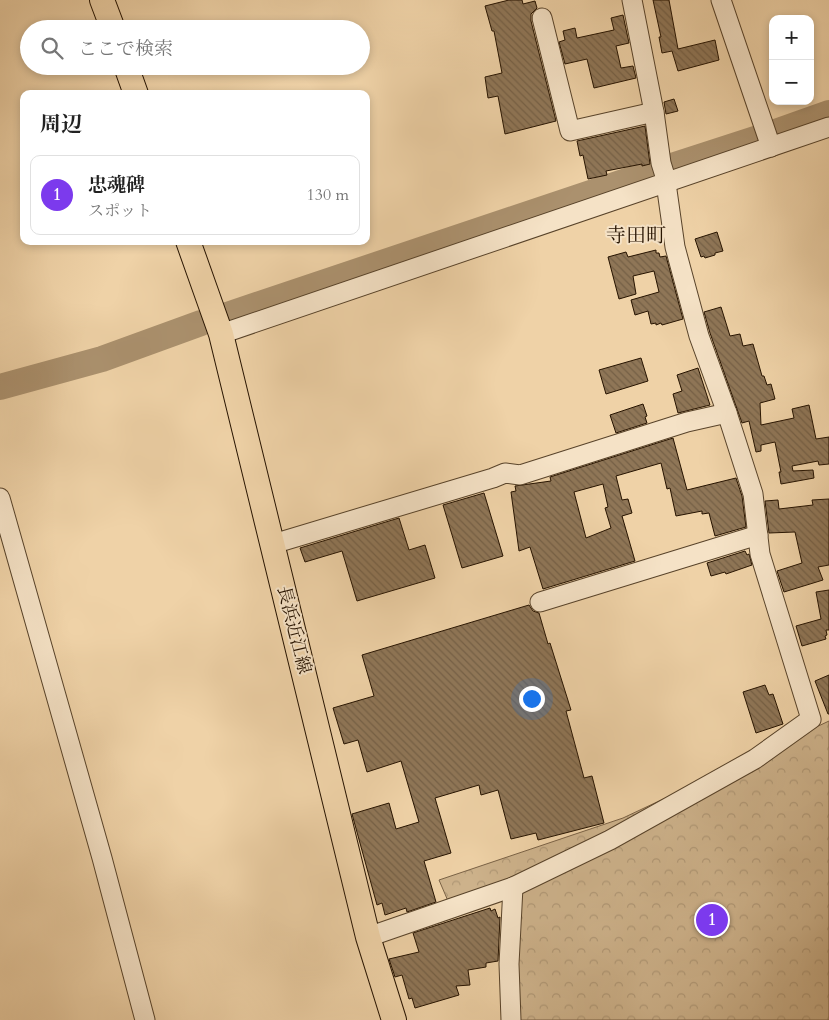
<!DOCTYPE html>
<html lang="ja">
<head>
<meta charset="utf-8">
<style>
  body { margin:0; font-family:Cardo,"Noto Serif JP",serif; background:#f2f2f2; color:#222 }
  .controls { position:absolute; right:15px; top:15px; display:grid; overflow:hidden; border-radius:10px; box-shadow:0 2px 8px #0003 }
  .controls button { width:45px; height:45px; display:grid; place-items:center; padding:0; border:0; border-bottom:1px solid #e0e0e0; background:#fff; color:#222; font:25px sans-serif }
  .you { position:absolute; left:531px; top:698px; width:18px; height:18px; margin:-12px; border:4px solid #fff; border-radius:50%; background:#1a73e8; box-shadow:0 0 0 8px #1a73e833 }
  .badge { display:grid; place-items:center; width:32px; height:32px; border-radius:50%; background:#7c3aed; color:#fff; font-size:16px; font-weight:700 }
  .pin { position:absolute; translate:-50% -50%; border:2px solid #fff; box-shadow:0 1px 5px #0006 }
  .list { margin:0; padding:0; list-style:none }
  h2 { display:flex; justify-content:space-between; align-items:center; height:65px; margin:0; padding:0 20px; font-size:21px }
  h2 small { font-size:16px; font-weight:400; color:#767676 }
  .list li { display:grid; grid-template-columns:32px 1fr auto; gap:15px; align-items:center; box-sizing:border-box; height:80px; margin:0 10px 10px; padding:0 10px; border:1px solid #e0e0e0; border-radius:10px }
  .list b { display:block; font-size:19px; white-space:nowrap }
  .list p { margin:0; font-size:16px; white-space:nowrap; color:#767676 }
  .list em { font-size:16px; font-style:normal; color:#767676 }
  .icon { flex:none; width:28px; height:28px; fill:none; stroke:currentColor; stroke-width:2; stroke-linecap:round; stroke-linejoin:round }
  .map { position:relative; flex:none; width:829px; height:1020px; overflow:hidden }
  .search { position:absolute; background:#fff; box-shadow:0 2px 8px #0003; left:20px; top:20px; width:350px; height:55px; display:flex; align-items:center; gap:12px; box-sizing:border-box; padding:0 18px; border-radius:28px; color:#767676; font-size:19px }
  .panel { position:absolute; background:#fff; box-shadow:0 2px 8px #0003; left:20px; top:90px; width:350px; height:155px; border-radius:10px }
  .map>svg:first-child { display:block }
  .forest { fill:url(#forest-crowns); stroke:#7a6246 }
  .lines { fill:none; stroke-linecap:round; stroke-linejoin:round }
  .river { stroke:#ab916e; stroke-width:26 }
  .building { fill:url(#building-back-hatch); stroke:#261300; fill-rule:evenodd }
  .minor-casing { stroke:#58432a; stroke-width:21 }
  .major-casing { stroke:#261300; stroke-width:26 }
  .minor { stroke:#f5e2c6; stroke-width:19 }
  .major { stroke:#efd2a7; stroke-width:24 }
  .labels { text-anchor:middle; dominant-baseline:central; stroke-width:4; stroke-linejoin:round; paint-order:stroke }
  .street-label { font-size:18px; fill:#261300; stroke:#f5e2c6 }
  .quarter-label { font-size:20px; fill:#261300; stroke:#f5e2c6 }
</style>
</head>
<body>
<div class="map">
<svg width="829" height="1020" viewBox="0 0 829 1020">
  <defs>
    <pattern id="forest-crowns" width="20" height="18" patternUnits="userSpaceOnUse" patternTransform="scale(1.25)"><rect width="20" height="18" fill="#cdb28b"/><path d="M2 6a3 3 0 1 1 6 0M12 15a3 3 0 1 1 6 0" fill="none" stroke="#b09876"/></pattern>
    <pattern id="building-back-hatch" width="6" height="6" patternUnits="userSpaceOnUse" patternTransform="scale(1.25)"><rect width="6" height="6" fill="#8f7657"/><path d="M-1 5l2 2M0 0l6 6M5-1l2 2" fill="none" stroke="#756046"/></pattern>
  </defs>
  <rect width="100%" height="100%" fill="#efd2a7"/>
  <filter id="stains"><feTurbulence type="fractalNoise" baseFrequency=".004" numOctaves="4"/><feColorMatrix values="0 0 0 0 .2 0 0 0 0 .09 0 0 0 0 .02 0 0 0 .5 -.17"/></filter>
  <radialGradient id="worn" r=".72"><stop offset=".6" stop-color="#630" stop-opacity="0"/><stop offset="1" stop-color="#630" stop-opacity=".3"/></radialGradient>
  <polygon class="forest" points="829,721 829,1020 515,1020 518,878 448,901 439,880 623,818"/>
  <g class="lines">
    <g class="river">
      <polyline points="227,315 650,173 767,135 829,113"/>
      <polyline points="0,387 102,359 201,323"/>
    </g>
  </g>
  <g class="building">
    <polygon points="509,0 522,0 523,4 535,1 537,8 531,14 531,21 556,121 505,134 498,96 488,98 485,77 502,73 494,31 492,31 485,6"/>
    <polygon points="653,0 669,0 678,49 715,40 719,60 678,71 672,51 662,53 659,37 661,37"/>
    <polygon points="623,15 629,43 616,46 621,68 633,66 636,78 594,88 587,59 565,64 559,42 565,40 563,31 575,28 577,38 614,30 611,18"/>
    <polygon points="674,99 678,111 666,114 664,102"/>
    <polygon points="645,126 650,164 642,166 642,164 606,171 607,175 588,179 583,155 580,156 577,141"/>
    <polygon points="717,232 723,251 715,253 715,255 705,258 704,256 701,257 695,239"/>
    <polygon points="656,250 656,253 659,253 660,257 666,256 683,319 662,325 661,323 656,325 656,323 651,324 648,311 635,315 631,300 659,292 654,271 633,276 636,294 619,299 608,257 626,252 628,257"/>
    <polygon points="721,307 730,336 740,334 743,346 753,344 762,376 764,376 767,385 771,384 775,399 760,403 761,425 794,418 792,409 809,405 816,439 829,437 829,464 819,465 818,461 792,466 793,471 813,470 814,478 781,484 779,472 781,472 775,442 761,445 761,451 756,452 749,421 742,423 710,333 704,312"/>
    <polygon points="641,358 648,381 606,394 599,370"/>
    <polygon points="698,368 710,405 678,413 673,394 682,391 677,375"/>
    <polygon points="643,404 647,416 645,417 647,423 616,433 610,415"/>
    <path d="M673,438L687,490L736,478L742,496L746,527L715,536L709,513L702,514V511L676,516L670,488L667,489L661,463L616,476L622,500L628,499L632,513L622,516L635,561L543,589L530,547L519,551L511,492L516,491L515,486L551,481L550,477ZM603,484L608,507L605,508L611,528L586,538L574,492Z"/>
    <polygon points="484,493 503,556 462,568 443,505"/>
    <polygon points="829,499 829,565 818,567 823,580 784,592 777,571 802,563 795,532 769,533 765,501 778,500 779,509 813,505 812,500"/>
    <polygon points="399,518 409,550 425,545 435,578 357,601 342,551 305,562 300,548"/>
    <polygon points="745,551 747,555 749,554 752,565 726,574 725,572 711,576 707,563"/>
    <polygon points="829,590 829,630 826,630 827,635 825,636 826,639 802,646 796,626 821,619 816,592"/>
    <polygon points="529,605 533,611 539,613 548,644 550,643 571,710 566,711 584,778 592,776 604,823 538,840 536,833 511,839 498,790 481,795 479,785 435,798 451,853 424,861 436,902 407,912 406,908 385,915 382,903 377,905 352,814 389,803 396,829 419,822 401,761 367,772 358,740 344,744 333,708 374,696 362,655"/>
    <polygon points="829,675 829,714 828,714 815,681"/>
    <polygon points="765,685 769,695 773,694 783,724 756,733 743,692"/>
    <polygon points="490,908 491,911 495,909 498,918 500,917 498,961 486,963 486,967 468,970 470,985 456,986 459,995 415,1008 412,998 409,999 402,975 395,977 389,959 419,952 413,933"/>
  </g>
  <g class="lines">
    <defs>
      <g id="minor">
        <polyline points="721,0 771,147"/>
        <polyline points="542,18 570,131 654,112"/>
        <polyline points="221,334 829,127"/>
        <polyline points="0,498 102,858 145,1020"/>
        <polyline points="273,544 493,478 505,473 520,475 687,422 727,413"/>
        <polyline points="540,602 758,535"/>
        <polyline points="368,937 513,887 610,840 755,759 811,719 760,554 753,494 727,413 699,336 675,247 665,176 661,163 654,112 632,0"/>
        <polyline points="511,1020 509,964 513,887"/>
      </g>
      <g id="major">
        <polyline points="102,0 113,29"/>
        <polyline points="126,66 136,94"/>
        <polyline points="188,241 221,334 368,937 394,1020"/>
      </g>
    </defs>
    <use href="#minor" class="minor-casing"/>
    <use href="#major" class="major-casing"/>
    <use href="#minor" class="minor"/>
    <use href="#major" class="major"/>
  </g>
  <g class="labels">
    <g class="street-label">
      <text transform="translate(294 630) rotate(76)">長浜近江線</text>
    </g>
    <g class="quarter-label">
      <text x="636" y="235">寺田町</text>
    </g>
  </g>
  <rect width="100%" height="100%" filter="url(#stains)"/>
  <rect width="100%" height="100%" fill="url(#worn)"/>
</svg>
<div class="controls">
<button>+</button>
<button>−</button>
</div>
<div class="you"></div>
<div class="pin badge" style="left:712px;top:920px">1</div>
<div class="search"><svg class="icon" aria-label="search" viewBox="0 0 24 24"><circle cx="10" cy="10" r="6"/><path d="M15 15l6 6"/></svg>ここで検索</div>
<section class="panel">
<h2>周辺<small></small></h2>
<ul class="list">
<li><span class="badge">1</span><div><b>忠魂碑</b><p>スポット</p></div><em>130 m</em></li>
</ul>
</section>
</div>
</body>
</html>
